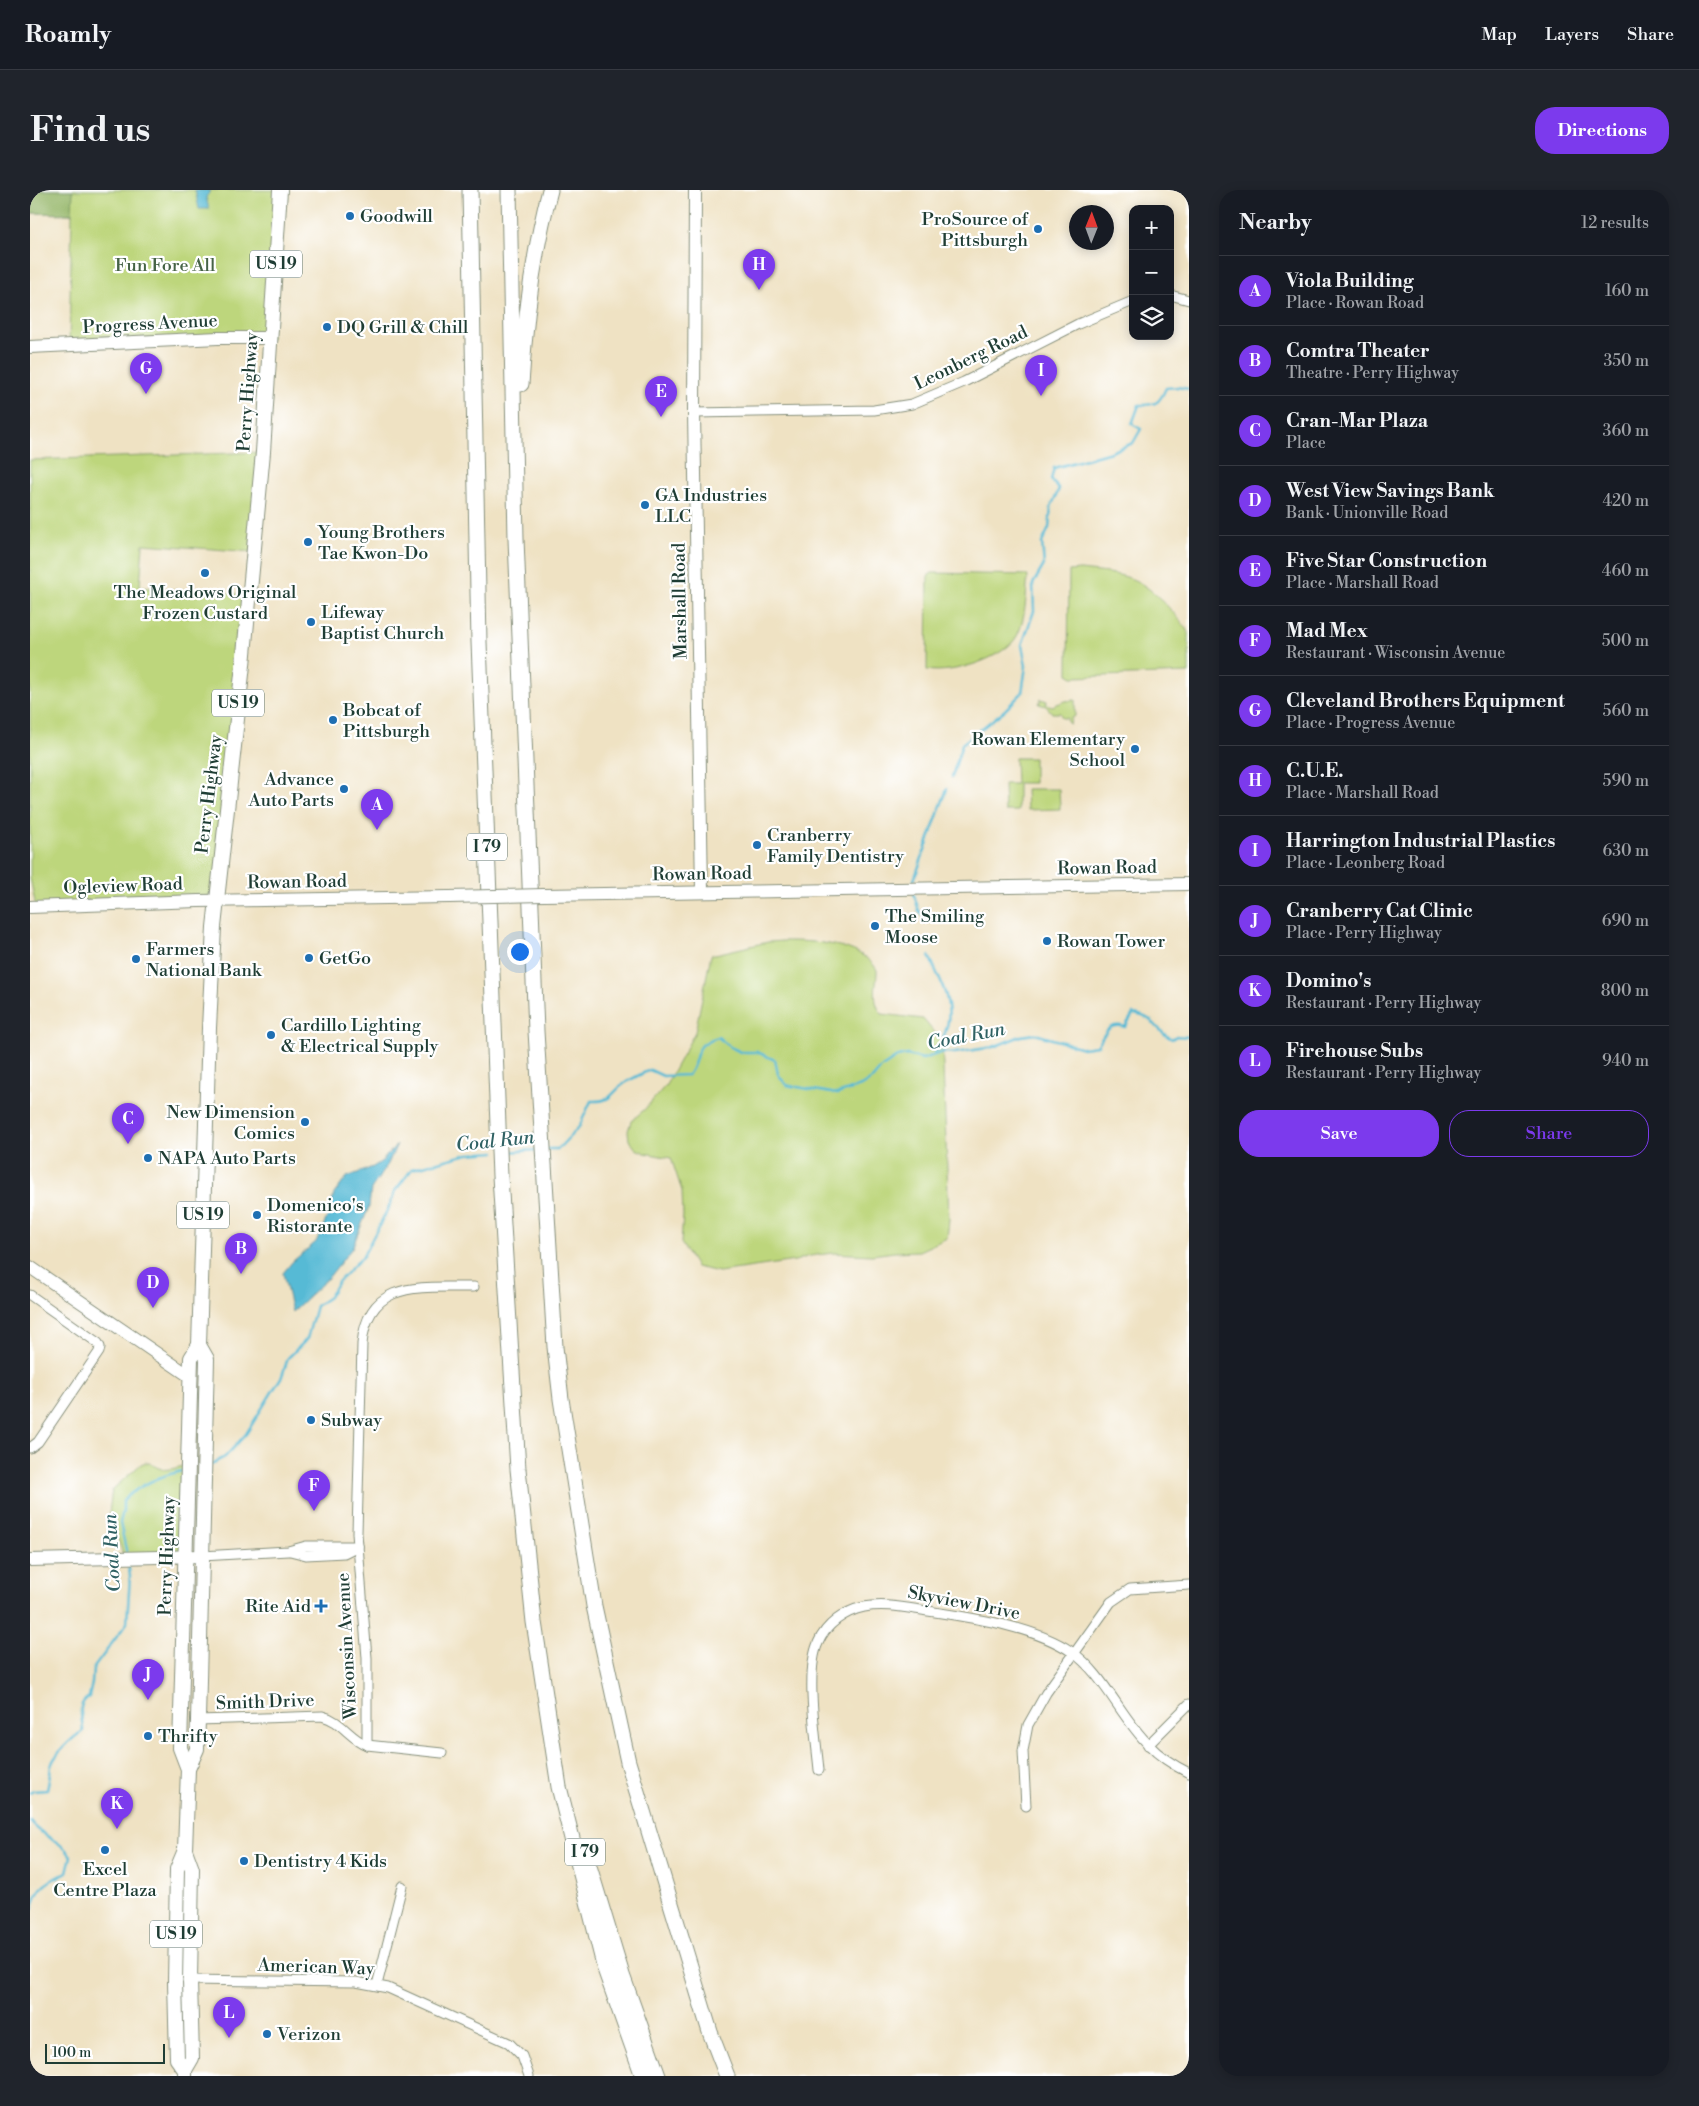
<!DOCTYPE html>
<html lang="en">
<head>
<meta charset="utf-8">
<style>
  body { margin:0; font-family:"Libre Bodoni",serif; background:#20242c; color:#f1f3f6 }
  .controls { position:absolute; right:15px; top:15px; display:grid; overflow:hidden; border-radius:10px; box-shadow:0 2px 12px #0003 }
  .controls button { width:45px; height:45px; display:grid; place-items:center; padding:0; border:0; border-bottom:1px solid #363941; background:#171b24; color:#f1f3f6; font:25px sans-serif }
  .compass { position:absolute; left:1039px; top:15px; width:45px; height:45px; border-radius:50%; background:#171b24; box-shadow:0 2px 12px #0003; rotate:1deg }
  .scale { position:absolute; left:15px; bottom:12px; width:120px; box-sizing:border-box; padding-left:5px; border:2px solid #1f3d34; border-top:0; font-size:14px; line-height:18px; white-space:nowrap; color:#1f3d34; -webkit-text-stroke:4px #fff; paint-order:stroke }
  .you { position:absolute; left:489px; top:761px; width:18px; height:18px; margin:-12px; border:4px solid #fff; border-radius:50%; background:#1a73e8; box-shadow:0 0 0 8px #1a73e833 }
  .badge { display:grid; place-items:center; width:32px; height:32px; border-radius:50%; background:#7c3aed; color:#fff; font-size:16px; font-weight:700 }
  .pin { position:absolute; translate:-50% -41px; filter:drop-shadow(0 1px 2px #0008) }
  .pin::after { content:''; position:absolute; top:26px; width:18px; height:15px; background:inherit; clip-path:polygon(0 0,100% 0,50% 100%) }
  .list { margin:0; padding:0; list-style:none }
  h2 { display:flex; justify-content:space-between; align-items:center; height:65px; margin:0; padding:0 20px; font-size:21px }
  h2 small { font-size:16px; font-weight:400; color:#9ea1a6 }
  .list li { display:grid; grid-template-columns:32px 1fr auto; gap:15px; align-items:center; box-sizing:border-box; height:70px; padding:0 20px; border-top:1px solid #363941 }
  .list b { display:block; font-size:19px; white-space:nowrap }
  .list p { margin:0; font-size:16px; white-space:nowrap; color:#9ea1a6 }
  .list em { font-size:16px; font-style:normal; color:#9ea1a6 }
  .actions { display:flex; gap:10px; padding:15px 20px }
  .actions a { flex:1; padding:11px 0; border:1px solid #7c3aed; border-radius:20px; text-align:center; font-size:18px; color:#7c3aed }
  .actions .main { background:#7c3aed; color:#fff }
  .icon { flex:none; width:28px; height:28px; fill:none; stroke:currentColor; stroke-width:2; stroke-linecap:round; stroke-linejoin:round }
  .map { position:relative; flex:none; width:1159px; height:1886px; overflow:hidden; border-radius:20px }
  header { display:flex; align-items:center; gap:30px; box-sizing:border-box; height:70px; padding:0 25px; background:#171b24; border-bottom:1px solid #363941 }
  header strong { font-size:24px }
  nav { display:flex; gap:28px; margin-inline-start:auto; font-size:18px }
  .intro { display:flex; align-items:center; justify-content:space-between; box-sizing:border-box; height:120px; padding:0 30px }
  h1 { margin:0; font-size:35px }
  .button { padding:12px 22px; border-radius:20px; background:#7c3aed; color:#fff; font-size:18px; font-weight:700 }
  main { display:flex; gap:30px; padding:0 30px }
  aside { flex:1; background:#171b24; border-radius:20px; box-shadow:0 2px 12px #0003 }
  .map>svg:first-child { display:block }
  .green { fill:#bdd67b; stroke:#6e8a58 }
  .forest { fill:#96b76b; stroke:#5a7a50 }
  .water { fill:#56bad5; stroke:#3a7c84 }
  .lines { fill:none; stroke-linecap:round; stroke-linejoin:round }
  .stream { stroke:#56bad5; stroke-width:2.5 }
  .street-casing { stroke:#87907c; stroke-width:11 }
  .secondary-casing { stroke:#87907c; stroke-width:14 }
  .primary-casing { stroke:#87907c; stroke-width:16 }
  .highway-casing { stroke:#87907c; stroke-width:17 }
  .street { stroke:#fff; stroke-width:9 }
  .secondary { stroke:#fff; stroke-width:12 }
  .primary { stroke:#fff; stroke-width:14 }
  .highway { stroke:#fff; stroke-width:15 }
  .secondary-bridge-casing { stroke:#87907c; stroke-width:14; stroke-linecap:butt }
  .secondary-bridge { stroke:#fff; stroke-width:12 }
  .poi-dot { fill:#1f6fb2; stroke:#fff; stroke-width:2 }
  .labels { text-anchor:middle; dominant-baseline:central; stroke-width:4.5; stroke-linejoin:round; paint-order:stroke }
  .shield { fill:#fff; stroke:#627771; stroke-width:1 }
  .shield-label { font-size:16px; font-weight:bold; fill:#1f3d34 }
  .poi-label { font-size:18px; fill:#1f3d34; stroke:#fff; text-anchor:start }
  .park-label { font-size:18px; fill:#466346; stroke:#fff }
  .street-label { font-size:18px; fill:#1f3d34; stroke:#fff }
  .water-label { font-size:19px; font-style:italic; fill:#306264; stroke:#fff }
</style>
</head>
<body>
<header>
<strong>Roamly</strong>
<nav><a>Map</a><a>Layers</a><a>Share</a></nav>
</header>
<div class="intro"><h1>Find us</h1><a class="button">Directions</a></div>
<main>
<div class="map">
<svg width="1159" height="1886" viewBox="0 0 1159 1886">
  <rect width="100%" height="100%" fill="#fff"/>
  <filter id="ink" filterUnits="userSpaceOnUse"><feTurbulence type="fractalNoise" baseFrequency=".02" numOctaves="2"/><feDisplacementMap in="SourceGraphic" scale="10" xChannelSelector="R" yChannelSelector="G"/><feConvolveMatrix kernelMatrix="1 2 1 2 8 2 1 2 1" color-interpolation-filters="sRGB"/></filter>
  <filter id="wash" filterUnits="userSpaceOnUse"><feTurbulence type="fractalNoise" baseFrequency=".0096" numOctaves="4" result="noise"/><feDisplacementMap in="SourceGraphic" scale="20" xChannelSelector="R" yChannelSelector="G"/><feGaussianBlur stdDeviation="1.12" result="paint"/><feColorMatrix in="noise" values="0 0 0 0 0 0 0 0 0 0 0 0 0 0 0 0 0 1.4 0 .05"/><feComposite in="paint" operator="in"/></filter>
  <g filter="url(#wash)">
    <rect width="100%" height="100%" fill="#efe2c3"/>
    <g class="green">
      <polygon points="0,0 250,0 241,148 39,155 42,24 0,23"/>
      <polygon points="233,262 224,362 113,354 110,397 220,405 186,711 6,717 0,688 0,270"/>
      <path d="M1050,380C1096,385 1108,384 1141,420C1147,427 1155,435 1159,445C1159,455 1159,472 1159,483L1043,487L1038,484L1039,381Z"/>
      <path d="M902,383L998,385C996,404 996,429 987,446C975,468 922,485 897,480L898,386Z"/>
      <polygon points="1011,509 1017,511 1016,514 1022,516 1035,511 1045,510 1045,526 1041,528 1040,534 1038,533 1037,528 1032,528 1030,523 1022,523 1016,516 1009,514"/>
      <polygon points="985,568 1004,568 1004,593 988,593 988,621 975,621 974,594 986,594"/>
      <polygon points="996,599 1029,599 1030,619 997,620"/>
      <path d="M753,751C781,751 831,752 847,780C847,796 841,811 852,824L893,829L912,852L919,1029L917,1048L889,1061L864,1062L842,1065L803,1063L780,1066L765,1071L689,1082L666,1077L651,1053L653,1025L652,1001L641,968L615,963L606,959L599,950L598,941L601,931L614,920L636,895L665,842L681,765L738,752Z"/>
      <path d="M116,1272C122,1273 126,1278 132,1279C139,1281 151,1276 158,1275L156,1366L94,1367L79,1323L82,1300L111,1274Z"/>
    </g>
    <polygon class="forest" points="0,0 43,0 42,24 0,23"/>
    <g class="water">
      <polygon points="165,0 181,0 176,7 179,19 169,19"/>
      <polygon points="367,954 358,974 341,999 339,1017 322,1058 299,1087 262,1122 253,1083 263,1071 286,1052 300,1021 304,1004 317,987 343,977 352,971"/>
    </g>
    <g class="lines">
      <g class="stream">
        <path d="M922,587L932,554L975,520L992,503L996,476L992,455L1004,421L1003,394L1014,375L1012,353L1019,338L1021,317L1029,299L1021,290L1024,278L1081,262L1103,253L1111,239L1102,234L1109,215C1126,215 1129,214 1136,198L1147,197L1159,199"/>
        <polyline points="884,690 917,599"/>
        <polyline points="884,705 889,721 897,729"/>
        <path d="M899,766C917,805 930,825 904,864"/>
        <path d="M517,959H528L549,937L561,911C583,912 580,903 595,893C603,888 611,884 620,880L633,886L658,885C672,868 659,856 688,847L700,857L711,862H727L745,870L748,884L756,895L807,904L831,896L843,888L852,877L867,867L877,865L893,869L913,862L925,863L963,857L991,846L1005,844L1053,858L1067,856C1076,843 1077,832 1095,837L1103,824C1127,827 1123,839 1142,849L1146,846L1159,847"/>
        <polyline points="475,962 507,960"/>
        <polyline points="180,1275 195,1267 216,1244 252,1186 258,1168 277,1149 286,1116 299,1107 307,1093 333,1066 359,1017 365,1001 382,979 438,964 465,962"/>
        <path d="M97,1364L90,1333L93,1321V1310C111,1294 129,1286 152,1281"/>
        <path d="M0,1603L3,1601L17,1600C19,1592 20,1584 21,1576C24,1565 43,1547 53,1541C53,1528 45,1515 59,1507L62,1493L63,1479L97,1433L100,1386L98,1372"/>
        <path d="M0,1631C11,1647 31,1650 41,1666L37,1682C10,1696 9,1696 0,1725"/>
      </g>
    </g>
  </g>
  <g filter="url(#ink)">
    <g class="lines">
      <defs>
        <g id="street">
          <polyline points="1140,105 1159,110"/>
          <polyline points="664,223 844,220 882,214 934,192 1048,134 1103,111"/>
          <polyline points="0,1105 68,1153 70,1157 69,1162 8,1252 0,1258"/>
          <polyline points="260,1361 276,1365 314,1363 328,1356"/>
          <polyline points="172,1366 258,1361 276,1356 328,1356"/>
          <path d="M168,1530L292,1526C311,1530 320,1549 337,1555L412,1563"/>
          <path d="M337,1555V1468L327,1343L332,1154C338,1088 393,1098 444,1097"/>
          <polyline points="1118,1555 1159,1514"/>
          <path d="M789,1580C786,1547 775,1482 788,1453C796,1434 815,1421 834,1417C855,1413 877,1418 898,1421C943,1428 1004,1436 1042,1462C1074,1484 1091,1528 1119,1555C1130,1567 1145,1576 1159,1583"/>
          <polyline points="996,1616 993,1561 998,1535 1016,1503 1081,1412 1100,1399 1159,1395"/>
          <polyline points="157,1790 326,1792 358,1798 479,1853 492,1866 499,1886"/>
          <polyline points="347,1795 372,1696"/>
        </g>
        <g id="secondary">
          <polyline points="665,0 664,223 672,701"/>
          <polyline points="0,157 188,148 241,148"/>
          <polyline points="514,705 1159,694"/>
          <polyline points="0,717 168,711 419,707"/>
          <polyline points="0,1077 161,1187"/>
          <polyline points="0,1370 172,1366"/>
        </g>
        <g id="primary">
          <polyline points="158,1579 150,1558 161,1168 169,1155 179,838 184,737 213,475 233,262 250,0"/>
          <polyline points="155,1880 162,1868 160,1790 162,1679 155,1660"/>
          <polyline points="155,1886 155,1880 147,1869 145,1792 147,1679 155,1660 158,1579 167,1559 168,1530 177,1169 169,1155"/>
        </g>
        <g id="highway">
          <polyline points="440,0 449,452 470,986 488,1279 504,1432 529,1597 575,1779 613,1886"/>
          <polyline points="479,0 486,349 506,841 525,1157 531,1209 564,1416 598,1572 680,1842 697,1886"/>
          <path d="M491,194C495,128 503,64 520,0"/>
          <polyline points="558,1673 592,1785 628,1886"/>
        </g>
      </defs>
      <use href="#street" class="street-casing"/>
      <use href="#secondary" class="secondary-casing"/>
      <use href="#primary" class="primary-casing"/>
      <use href="#highway" class="highway-casing"/>
      <use href="#street" class="street"/>
      <use href="#secondary" class="secondary"/>
      <use href="#primary" class="primary"/>
      <use href="#highway" class="highway"/>
      <defs>
        <polyline id="secondary-bridge" points="419,707 514,705"/>
      </defs>
      <use href="#secondary-bridge" class="secondary-bridge-casing"/>
      <use href="#secondary-bridge" class="secondary-bridge"/>
    </g>
  </g>
  <g class="poi-dot">
    <circle cx="320" cy="26" r="5"/>
    <circle cx="1008" cy="39" r="5"/>
    <circle cx="297" cy="137" r="5"/>
    <circle cx="615" cy="315" r="5"/>
    <circle cx="278" cy="352" r="5"/>
    <circle cx="175" cy="383" r="5"/>
    <circle cx="281" cy="432" r="5"/>
    <circle cx="303" cy="530" r="5"/>
    <circle cx="1105" cy="559" r="5"/>
    <circle cx="314" cy="599" r="5"/>
    <circle cx="727" cy="655" r="5"/>
    <circle cx="845" cy="736" r="5"/>
    <circle cx="1017" cy="751" r="5"/>
    <circle cx="279" cy="768" r="5"/>
    <circle cx="106" cy="769" r="5"/>
    <circle cx="241" cy="845" r="5"/>
    <circle cx="275" cy="932" r="5"/>
    <circle cx="118" cy="968" r="5"/>
    <circle cx="227" cy="1025" r="5"/>
    <circle cx="281" cy="1230" r="5"/>
    <path d="M288.5 1408.5h5v5h5v5h-5v5h-5v-5h-5v-5h5z"/>
    <circle cx="118" cy="1546" r="5"/>
    <circle cx="75" cy="1660" r="5"/>
    <circle cx="214" cy="1671" r="5"/>
    <circle cx="237" cy="1844" r="5"/>
  </g>
  <g class="labels">
    <g class="shield">
      <rect x="220" y="60.5" width="52" height="27" rx="4"/>
      <rect x="182" y="499.5" width="52" height="27" rx="4"/>
      <rect x="437" y="643.5" width="40" height="27" rx="4"/>
      <rect x="147" y="1011.5" width="52" height="27" rx="4"/>
      <rect x="535" y="1648.5" width="40" height="27" rx="4"/>
      <rect x="120" y="1730.5" width="52" height="27" rx="4"/>
    </g>
    <g class="shield-label">
      <text x="246" y="74">US 19</text>
      <text x="208" y="513">US 19</text>
      <text x="457" y="657">I 79</text>
      <text x="173" y="1025">US 19</text>
      <text x="555" y="1662">I 79</text>
      <text x="146" y="1744">US 19</text>
    </g>
    <g class="poi-label">
      <text x="330" y="26">Goodwill</text>
      <text x="998" y="29" text-anchor="end">ProSource of<tspan x="998" dy="21">Pittsburgh</tspan></text>
      <text x="307" y="137">DQ Grill &amp; Chill</text>
      <text x="625" y="305">GA Industries<tspan x="625" dy="21">LLC</tspan></text>
      <text x="288" y="342">Young Brothers<tspan x="288" dy="21">Tae Kwon-Do</tspan></text>
      <text x="175" y="402" text-anchor="middle">The Meadows Original<tspan x="175" dy="21">Frozen Custard</tspan></text>
      <text x="291" y="422">Lifeway<tspan x="291" dy="21">Baptist Church</tspan></text>
      <text x="313" y="520">Bobcat of<tspan x="313" dy="21">Pittsburgh</tspan></text>
      <text x="1095" y="549" text-anchor="end">Rowan Elementary<tspan x="1095" dy="21">School</tspan></text>
      <text x="304" y="589" text-anchor="end">Advance<tspan x="304" dy="21">Auto Parts</tspan></text>
      <text x="737" y="645">Cranberry<tspan x="737" dy="21">Family Dentistry</tspan></text>
      <text x="855" y="726">The Smiling<tspan x="855" dy="21">Moose</tspan></text>
      <text x="1027" y="751">Rowan Tower</text>
      <text x="116" y="759">Farmers<tspan x="116" dy="21">National Bank</tspan></text>
      <text x="289" y="768">GetGo</text>
      <text x="251" y="835">Cardillo Lighting<tspan x="251" dy="21">&amp; Electrical Supply</tspan></text>
      <text x="265" y="922" text-anchor="end">New Dimension<tspan x="265" dy="21">Comics</tspan></text>
      <text x="128" y="968">NAPA Auto Parts</text>
      <text x="237" y="1015">Domenico's<tspan x="237" dy="21">Ristorante</tspan></text>
      <text x="291" y="1230">Subway</text>
      <text x="281" y="1416" text-anchor="end">Rite Aid</text>
      <text x="128" y="1546">Thrifty</text>
      <text x="224" y="1671">Dentistry 4 Kids</text>
      <text x="75" y="1679" text-anchor="middle">Excel<tspan x="75" dy="21">Centre Plaza</tspan></text>
      <text x="247" y="1844">Verizon</text>
    </g>
    <g class="park-label">
      <text x="135" y="75">Fun Fore All</text>
    </g>
    <g class="street-label">
      <text transform="translate(120 134) rotate(-3)">Progress Avenue</text>
      <text transform="translate(941 168) rotate(-26)">Leonberg Road</text>
      <text transform="translate(218 202) rotate(-86)">Perry Highway</text>
      <text transform="translate(650 411) rotate(-91)">Marshall Road</text>
      <text transform="translate(179 604) rotate(-83)">Perry Highway</text>
      <text transform="translate(1077 678) rotate(-1)">Rowan Road</text>
      <text transform="translate(672 684) rotate(-1)">Rowan Road</text>
      <text transform="translate(267 692) rotate(-1)">Rowan Road</text>
      <text transform="translate(93 696) rotate(-2)">Ogleview Road</text>
      <text transform="translate(137 1366) rotate(-88)">Perry Highway</text>
      <text transform="translate(934 1413) rotate(11)">Skyview Drive</text>
      <text transform="translate(317 1456) rotate(-93)">Wisconsin Avenue</text>
      <text transform="translate(235 1512) rotate(-2)">Smith Drive</text>
      <text transform="translate(286 1777) rotate(2)">American Way</text>
    </g>
    <g class="water-label">
      <text transform="translate(936 846) rotate(-11)">Coal Run</text>
      <text transform="translate(465 951) rotate(-6)">Coal Run</text>
      <text transform="translate(82 1363) rotate(-93)">Coal Run</text>
    </g>
  </g>
</svg>
<div class="controls">
<button>+</button>
<button>−</button>
<button><svg class="icon" aria-label="layers" viewBox="0 0 24 24"><path d="M12 4l9 5-9 5-9-5zM3 14l9 5 9-5"/></svg></button>
</div>
<svg class="compass" viewBox="-18 -18 36 36"><path d="M0-13l5 13h-10z" fill="#e53935"/><path d="M0 13l5-13h-10z" fill="#9ea1a6"/></svg>
<div class="scale">100 m</div>
<div class="you"></div>
<div class="pin badge" style="left:347px;top:640px">A</div>
<div class="pin badge" style="left:211px;top:1084px">B</div>
<div class="pin badge" style="left:98px;top:954px">C</div>
<div class="pin badge" style="left:123px;top:1118px">D</div>
<div class="pin badge" style="left:631px;top:227px">E</div>
<div class="pin badge" style="left:284px;top:1321px">F</div>
<div class="pin badge" style="left:116px;top:204px">G</div>
<div class="pin badge" style="left:729px;top:100px">H</div>
<div class="pin badge" style="left:1011px;top:206px">I</div>
<div class="pin badge" style="left:118px;top:1510px">J</div>
<div class="pin badge" style="left:87px;top:1639px">K</div>
<div class="pin badge" style="left:199px;top:1848px">L</div>
</div>
<aside>
<h2>Nearby<small>12 results</small></h2>
<ul class="list">
<li><span class="badge">A</span><div><b>Viola Building</b><p>Place · Rowan Road</p></div><em>160 m</em></li>
<li><span class="badge">B</span><div><b>Comtra Theater</b><p>Theatre · Perry Highway</p></div><em>350 m</em></li>
<li><span class="badge">C</span><div><b>Cran-Mar Plaza</b><p>Place</p></div><em>360 m</em></li>
<li><span class="badge">D</span><div><b>West View Savings Bank</b><p>Bank · Unionville Road</p></div><em>420 m</em></li>
<li><span class="badge">E</span><div><b>Five Star Construction</b><p>Place · Marshall Road</p></div><em>460 m</em></li>
<li><span class="badge">F</span><div><b>Mad Mex</b><p>Restaurant · Wisconsin Avenue</p></div><em>500 m</em></li>
<li><span class="badge">G</span><div><b>Cleveland Brothers Equipment</b><p>Place · Progress Avenue</p></div><em>560 m</em></li>
<li><span class="badge">H</span><div><b>C.U.E.</b><p>Place · Marshall Road</p></div><em>590 m</em></li>
<li><span class="badge">I</span><div><b>Harrington Industrial Plastics</b><p>Place · Leonberg Road</p></div><em>630 m</em></li>
<li><span class="badge">J</span><div><b>Cranberry Cat Clinic</b><p>Place · Perry Highway</p></div><em>690 m</em></li>
<li><span class="badge">K</span><div><b>Domino's</b><p>Restaurant · Perry Highway</p></div><em>800 m</em></li>
<li><span class="badge">L</span><div><b>Firehouse Subs</b><p>Restaurant · Perry Highway</p></div><em>940 m</em></li>
</ul>
<div class="actions"><a class="main">Save</a><a>Share</a></div>
</aside>
</main>
</body>
</html>
